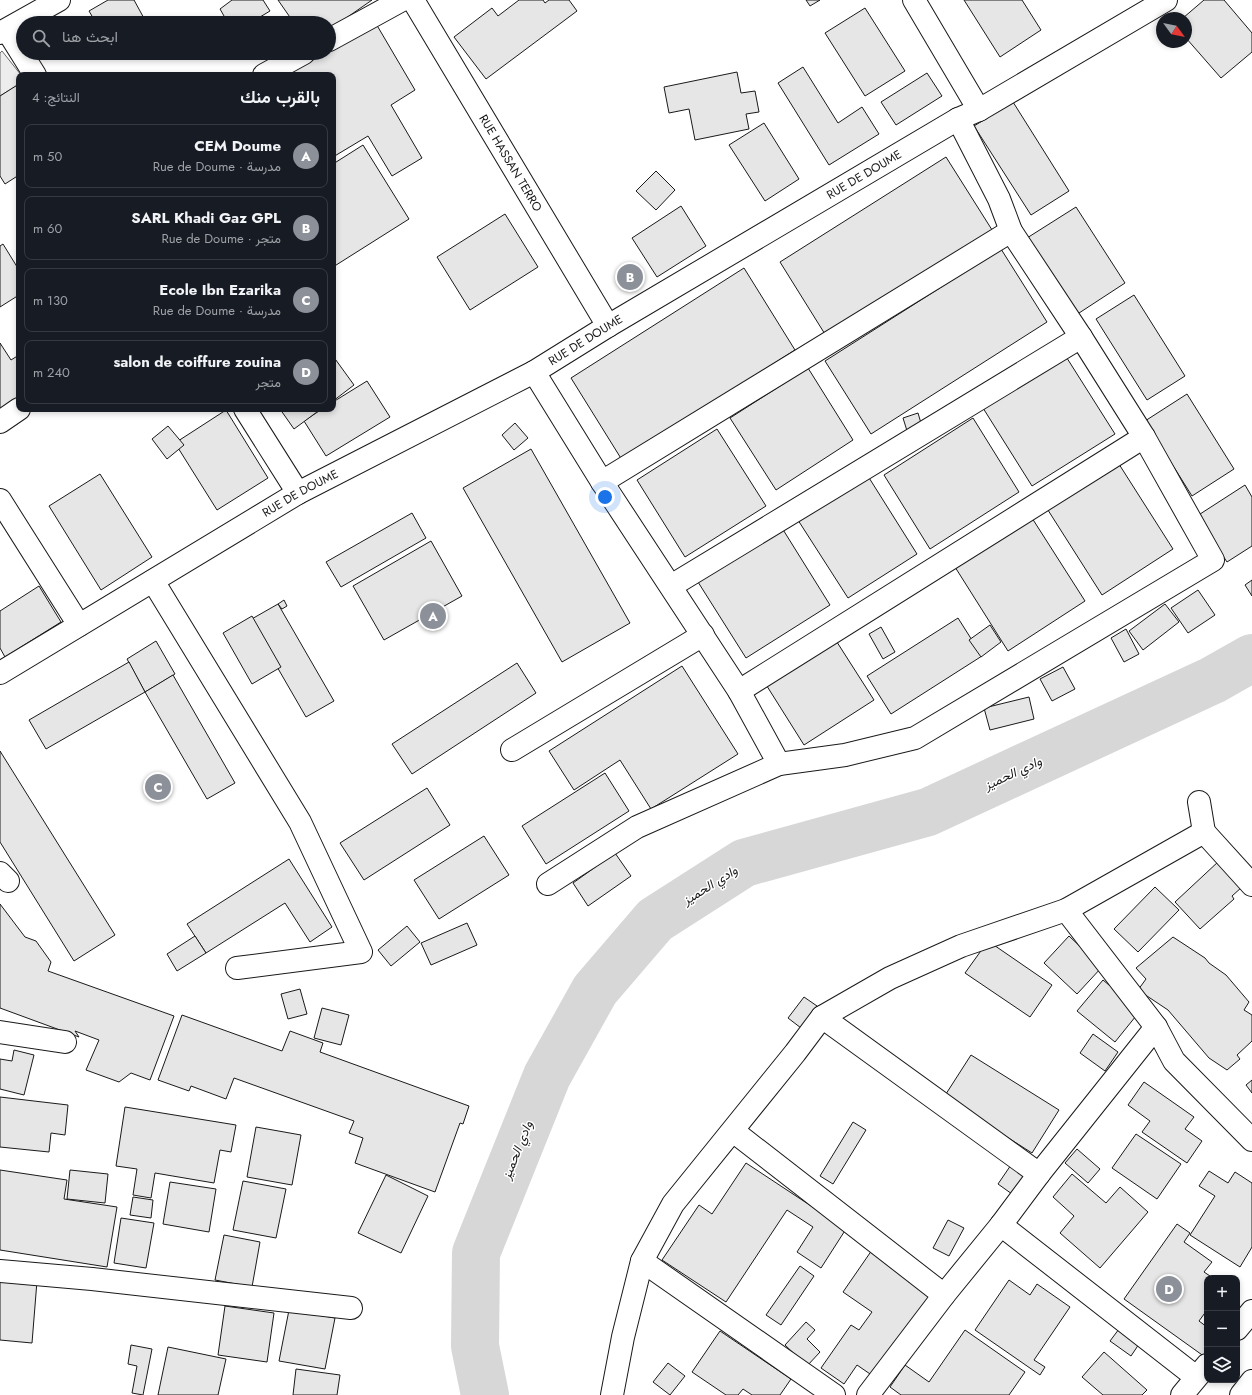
<!DOCTYPE html>
<html lang="ar">
<head>
<meta charset="utf-8">
<style>
  body { margin:0; font-family:Jost,Vazirmatn,sans-serif; background:#20242c; color:#f1f3f6; direction:rtl }
  .controls { position:absolute; right:12px; bottom:12px; display:grid; overflow:hidden; border-radius:8px; box-shadow:0 2px 6px #0003 }
  .controls button { width:36px; height:36px; display:grid; place-items:center; padding:0; border:0; border-bottom:1px solid #363941; background:#171b24; color:#f1f3f6; font:20px sans-serif }
  .compass { position:absolute; left:1156px; top:12px; width:36px; height:36px; border-radius:50%; background:#171b24; box-shadow:0 2px 6px #0003; rotate:123deg }
  .you { position:absolute; left:605px; top:497px; width:14px; height:14px; margin:-10px; border:3px solid #fff; border-radius:50%; background:#1a73e8; box-shadow:0 0 0 6px #1a73e833 }
  .badge { display:grid; place-items:center; width:26px; height:26px; border-radius:50%; background:#8c9099; color:#fff; font-size:13px; font-weight:700 }
  .pin { position:absolute; translate:-50% -50%; border:2px solid #fff; box-shadow:0 1px 4px #0006 }
  .list { margin:0; padding:0; list-style:none }
  h2 { display:flex; justify-content:space-between; align-items:center; height:52px; margin:0; padding:0 16px; font-size:17px }
  h2 small { font-size:13px; font-weight:400; color:#9ea1a6 }
  .list li { display:grid; grid-template-columns:26px 1fr auto; gap:12px; align-items:center; box-sizing:border-box; height:64px; margin:0 8px 8px; padding:0 8px; border:1px solid #363941; border-radius:8px }
  .list b { display:block; font-size:15px; white-space:nowrap }
  .list p { margin:0; font-size:13px; white-space:nowrap; color:#9ea1a6 }
  .list em { font-size:13px; font-style:normal; color:#9ea1a6 }
  .icon { flex:none; width:22px; height:22px; fill:none; stroke:currentColor; stroke-width:2; stroke-linecap:round; stroke-linejoin:round }
  .map { position:relative; flex:none; width:1252px; height:1395px; overflow:hidden; direction:ltr }
  .search { position:absolute; background:#171b24; box-shadow:0 2px 6px #0003; left:16px; top:16px; width:320px; height:44px; display:flex; align-items:center; gap:10px; box-sizing:border-box; padding:0 14px; border-radius:22px; color:#9ea1a6; font-size:15px }
  .panel { position:absolute; background:#171b24; box-shadow:0 2px 6px #0003; left:16px; top:72px; width:320px; height:340px; border-radius:8px; direction:rtl }
  .map>svg:first-child { display:block }
  .built { fill:#ededed; stroke:#6a6a6a }
  .lines { fill:none; stroke-linecap:round; stroke-linejoin:round }
  .river { stroke:#d7d7d7; stroke-width:48 }
  .building { fill:#e6e6e6; stroke:#1a1a1a }
  .minor-casing { stroke:#1a1a1a; stroke-width:24 }
  .minor { stroke:#fff; stroke-width:22 }
  .labels { text-anchor:middle; dominant-baseline:central; stroke-width:3; stroke-linejoin:round; paint-order:stroke }
  .street-label { font-size:12px; fill:#1a1a1a; stroke:#fff }
  .water-label { font-size:13px; font-style:italic; fill:#1a1a1a; stroke:#fff }
</style>
</head>
<body>
<div class="map">
<svg width="1252" height="1395" viewBox="0 0 1252 1395">
  <rect width="100%" height="100%" fill="#fff"/>
  <polygon class="built" points="2,51 21,75 19,75 19,84 0,96 0,53"/>
  <g class="lines">
    <polyline class="river" points="485,1395 475,1346 476,1253 547,1076 595,990 655,920 744,863 928,812 1213,680 1252,658"/>
  </g>
  <g class="building">
    <polygon points="108,0 134,0 146,22 96,23 89,11"/>
    <polygon points="232,0 263,0 270,11 250,23 228,23 220,9"/>
    <polygon points="278,0 372,0 329,30 329,23 294,23"/>
    <polygon points="519,0 543,0 545,3 549,0 569,0 577,11 486,79 454,37 492,8 498,16"/>
    <polygon points="806,0 820,0 810,6"/>
    <polygon points="964,0 1022,0 1041,30 1000,57"/>
    <polygon points="1204,0 1224,0 1252,33 1252,52 1221,78 1186,38 1186,18 1183,18"/>
    <polygon points="865,8 905,71 865,96 825,33"/>
    <polygon points="375,22 415,90 391,105 422,158 392,176 368,136 333,157 333,75 287,75 324,53 329,53 329,50"/>
    <polygon points="803,67 838,123 862,107 879,134 829,165 778,83"/>
    <polygon points="737,72 741,93 755,91 759,112 746,114 749,129 695,140 689,109 669,113 664,87"/>
    <polygon points="927,73 942,96 896,125 881,102"/>
    <polygon points="19,84 19,175 5,184 0,176 0,96"/>
    <polygon points="1013,102 1069,191 1031,215 974,126"/>
    <polygon points="764,123 799,179 765,201 729,145"/>
    <polygon points="363,145 409,219 333,267 333,164"/>
    <polygon points="946,157 994,233 828,339 780,262"/>
    <polygon points="656,171 675,190 656,210 636,191"/>
    <polygon points="681,206 706,246 657,277 632,238"/>
    <polygon points="1076,207 1125,283 1076,315 1027,238"/>
    <polygon points="505,214 538,267 470,310 437,257"/>
    <polygon points="3,244 19,270 19,295 0,307 0,246"/>
    <polygon points="1001,249 1047,322 871,434 825,361"/>
    <polygon points="744,268 795,350 622,460 571,378"/>
    <polygon points="1134,295 1185,376 1147,400 1096,319"/>
    <polygon points="0,343 11,360 19,355 19,409 0,421"/>
    <polygon points="1065,355 1115,434 1032,486 983,408"/>
    <polygon points="333,356 354,385 333,401"/>
    <polygon points="808,368 853,440 776,490 730,418"/>
    <polygon points="367,381 390,417 326,456 304,421 322,409 333,409 333,402"/>
    <polygon points="1187,394 1234,469 1192,496 1145,421"/>
    <polygon points="280,409 321,409 294,429"/>
    <polygon points="226,410 268,478 217,510 175,443"/>
    <polygon points="918,413 923,430 908,434 903,418"/>
    <polygon points="973,418 1019,492 930,549 884,475"/>
    <polygon points="515,423 528,438 514,450 502,435"/>
    <polygon points="168,426 184,445 167,459 152,439"/>
    <polygon points="717,429 766,506 685,557 637,480"/>
    <polygon points="531,449 630,623 562,662 463,488"/>
    <polygon points="1117,461 1173,549 1102,595 1046,507"/>
    <polygon points="866,473 917,554 848,598 796,517"/>
    <polygon points="100,474 152,557 101,590 49,506"/>
    <polygon points="1245,485 1252,497 1252,546 1227,562 1197,516"/>
    <polygon points="412,513 426,538 341,587 326,562"/>
    <polygon points="1032,518 1085,601 1008,651 955,567"/>
    <polygon points="782,528 830,605 746,658 698,582"/>
    <polygon points="431,541 462,596 384,640 353,586"/>
    <polygon points="1252,580 1252,596 1245,585"/>
    <polygon points="39,586 61,622 5,657 0,648 0,611"/>
    <polygon points="1198,590 1215,615 1188,633 1171,608"/>
    <polygon points="284,600 287,606 282,609 278,604"/>
    <polygon points="278,604 334,701 306,717 250,620"/>
    <polygon points="1165,604 1179,622 1143,650 1129,631"/>
    <polygon points="252,616 281,667 252,684 223,633"/>
    <polygon points="958,618 982,656 891,714 867,676"/>
    <polygon points="990,625 1001,642 981,657 969,640"/>
    <polygon points="881,627 895,652 883,659 869,634"/>
    <polygon points="1126,629 1139,654 1124,662 1111,638"/>
    <polygon points="835,639 874,700 804,745 765,683"/>
    <polygon points="156,641 175,674 145,692 127,659"/>
    <polygon points="129,662 145,692 46,749 29,720"/>
    <polygon points="517,663 536,693 412,774 392,744"/>
    <polygon points="682,666 738,754 651,809 620,760 574,790 549,751"/>
    <polygon points="1063,667 1075,689 1052,701 1040,679"/>
    <polygon points="173,675 235,783 207,799 145,692"/>
    <polygon points="1029,697 1034,719 990,730 984,708"/>
    <polygon points="0,751 115,935 74,961 0,842"/>
    <polygon points="605,773 629,811 546,864 522,826"/>
    <polygon points="427,788 450,825 364,880 340,843"/>
    <polygon points="484,836 509,875 439,919 414,880"/>
    <polygon points="615,853 631,876 588,906 573,883"/>
    <polygon points="289,859 332,927 310,942 285,903 206,953 187,924"/>
    <polygon points="1219,861 1242,887 1232,896 1234,899 1200,929 1175,902"/>
    <polygon points="1155,887 1179,910 1138,952 1114,929"/>
    <polygon points="0,904 25,937 36,941 51,962 48,971 174,1016 150,1080 131,1073 119,1082 86,1070 99,1040 75,1031 79,1037 0,1008"/>
    <polygon points="467,923 477,945 431,965 421,943"/>
    <polygon points="407,926 420,942 391,966 378,950"/>
    <polygon points="195,936 206,953 177,971 167,954"/>
    <polygon points="1069,936 1102,967 1077,994 1044,963"/>
    <polygon points="1173,937 1205,958 1209,963 1226,975 1249,1002 1244,1010 1252,1015 1252,1041 1237,1055 1240,1059 1227,1070 1209,1058 1168,1010 1138,990 1146,979 1136,968"/>
    <polygon points="988,941 1052,985 1030,1017 965,973"/>
    <polygon points="1103,980 1140,1011 1115,1042 1077,1011"/>
    <polygon points="300,989 307,1014 288,1019 281,994"/>
    <polygon points="804,997 817,1006 801,1028 788,1018"/>
    <polygon points="322,1008 349,1015 341,1045 314,1038"/>
    <polygon points="182,1015 282,1051 290,1031 323,1043 320,1052 469,1106 463,1124 460,1123 435,1192 355,1163 363,1138 349,1133 354,1121 234,1078 226,1099 191,1086 189,1091 158,1080"/>
    <polygon points="1093,1034 1118,1052 1105,1071 1080,1053"/>
    <polygon points="14,1050 34,1055 24,1095 0,1089 0,1059 12,1061"/>
    <polygon points="971,1055 1059,1110 1032,1153 944,1097"/>
    <polygon points="1252,1080 1252,1093 1246,1085"/>
    <polygon points="1144,1082 1194,1117 1185,1129 1202,1141 1187,1163 1142,1132 1150,1121 1128,1105"/>
    <polygon points="0,1097 68,1105 65,1135 51,1133 49,1152 0,1147"/>
    <polygon points="125,1107 236,1125 231,1152 220,1150 214,1183 155,1173 151,1198 133,1195 137,1169 116,1166"/>
    <polygon points="853,1122 866,1130 833,1184 820,1176"/>
    <polygon points="256,1127 301,1135 292,1185 247,1177"/>
    <polygon points="1136,1134 1181,1164 1157,1199 1112,1168"/>
    <polygon points="1077,1149 1100,1169 1088,1183 1065,1163"/>
    <polygon points="1013,1162 1027,1172 1012,1194 998,1184"/>
    <polygon points="746,1163 846,1229 821,1268 797,1252 813,1227 787,1210 726,1302 662,1260 699,1205 712,1214"/>
    <polygon points="0,1170 67,1180 64,1199 117,1207 107,1267 0,1250"/>
    <polygon points="70,1170 108,1174 105,1203 67,1199"/>
    <polygon points="1209,1171 1228,1183 1235,1172 1252,1183 1252,1247 1240,1267 1190,1235 1215,1196 1199,1186"/>
    <polygon points="1072,1174 1106,1203 1120,1187 1148,1212 1100,1268 1060,1233 1074,1216 1053,1197"/>
    <polygon points="386,1175 428,1196 401,1253 358,1233"/>
    <polygon points="243,1181 286,1189 276,1238 233,1230"/>
    <polygon points="170,1182 216,1189 209,1232 163,1224"/>
    <polygon points="133,1197 153,1200 151,1218 130,1215"/>
    <polygon points="121,1218 154,1223 146,1268 114,1263"/>
    <polygon points="948,1220 964,1228 949,1256 933,1248"/>
    <polygon points="1177,1224 1190,1233 1184,1242 1212,1262 1204,1272 1213,1278 1207,1278 1207,1310 1199,1321 1207,1327 1207,1354 1205,1357 1124,1299"/>
    <polygon points="224,1235 260,1242 252,1287 215,1280"/>
    <polygon points="872,1250 932,1293 873,1376 857,1365 844,1384 821,1368 851,1325 859,1330 872,1312 843,1292"/>
    <polygon points="800,1266 814,1276 781,1325 766,1315"/>
    <polygon points="0,1278 37,1281 32,1343 0,1340"/>
    <polygon points="1009,1280 1030,1295 1037,1284 1070,1307 1034,1360 1045,1367 1040,1375 975,1330"/>
    <polygon points="225,1306 274,1313 267,1362 218,1355"/>
    <polygon points="289,1310 335,1318 325,1369 279,1361"/>
    <polygon points="806,1322 815,1330 807,1339 820,1352 807,1366 785,1345"/>
    <polygon points="1119,1329 1139,1344 1131,1356 1110,1341"/>
    <polygon points="965,1330 1025,1372 1009,1395 901,1395 890,1387 905,1365 929,1382"/>
    <polygon points="720,1331 791,1379 780,1395 752,1395 743,1389 738,1395 726,1395 692,1372"/>
    <polygon points="131,1345 152,1349 143,1395 132,1393 137,1366 128,1364"/>
    <polygon points="168,1347 226,1359 218,1395 158,1395"/>
    <polygon points="1104,1352 1147,1390 1142,1395 1103,1395 1082,1377"/>
    <polygon points="668,1363 685,1376 670,1395 653,1382"/>
    <polygon points="296,1369 340,1375 337,1395 293,1395"/>
  </g>
  <g class="lines">
    <defs>
      <g id="minor">
        <path id="s1" d="M413,0L608,326"/>
        <polyline points="914,0 979,110"/>
        <polyline points="7,30 35,75"/>
        <polyline points="0,33 59,0"/>
        <polyline points="329,40 402,0"/>
        <polyline points="264,75 304,53"/>
        <polyline points="534,372 602,482 739,691 779,764"/>
        <polyline points="245,409 298,493"/>
        <polyline points="0,422 19,409"/>
        <polyline points="602,482 1011,231"/>
        <polyline points="0,500 79,625"/>
        <polyline points="153,581 300,822 361,952 237,968"/>
        <polyline points="671,586 1081,337"/>
        <path id="s2" d="M0,673L298,493L534,372L608,326L958,119L979,110L1166,0"/>
        <polyline points="739,691 1144,437"/>
        <polyline points="512,750 703,635"/>
        <polyline points="1199,802 1204,832"/>
        <polyline points="0,873 8,881"/>
        <polyline points="548,884 637,827 779,764 845,755 915,738 1213,560 1144,437 1081,337 1011,231 999,199 958,119"/>
        <polyline points="1066,910 1156,1027 1174,1061 1252,1140"/>
        <polyline points="822,1017 1039,1174"/>
        <polyline points="0,1032 65,1042"/>
        <polyline points="733,1131 944,1295"/>
        <polyline points="1001,1225 1196,1377"/>
        <polyline points="642,1261 834,1395"/>
        <polyline points="0,1271 92,1279 351,1308"/>
        <polyline points="1237,1329 1252,1311"/>
        <polyline points="612,1395 623,1337 642,1261 673,1204 795,1053 822,1017 890,978 961,946 1066,910 1204,832 1252,885"/>
        <polyline points="868,1395 944,1295 1001,1225 1039,1174 1156,1027"/>
        <polyline points="1182,1395 1207,1365"/>
        <polyline points="1241,1395 1252,1381"/>
      </g>
    </defs>
    <use href="#minor" class="minor-casing"/>
    <use href="#minor" class="minor"/>
  </g>
  <g class="labels">
    <g class="street-label">
      <text stroke="none"><textPath href="#s1" startOffset="190">RUE HASSAN TERRO</textPath></text>
      <text stroke="none"><textPath href="#s2" startOffset="998">RUE DE DOUME</textPath></text>
      <text stroke="none"><textPath href="#s2" startOffset="674">RUE DE DOUME</textPath></text>
      <text stroke="none"><textPath href="#s2" startOffset="350">RUE DE DOUME</textPath></text>
    </g>
    <g class="water-label">
      <text transform="translate(1013 773) rotate(-25)">وادي الحميز</text>
      <text transform="translate(710 885) rotate(-32)">وادي الحميز</text>
      <text transform="translate(517 1150) rotate(-68)">وادي الحميز</text>
    </g>
  </g>
</svg>
<div class="controls">
<button>+</button>
<button>−</button>
<button><svg class="icon" aria-label="layers" viewBox="0 0 24 24"><path d="M12 4l9 5-9 5-9-5zM3 14l9 5 9-5"/></svg></button>
</div>
<svg class="compass" viewBox="-18 -18 36 36"><path d="M0-13l5 13h-10z" fill="#e53935"/><path d="M0 13l5-13h-10z" fill="#9ea1a6"/></svg>
<div class="you"></div>
<div class="pin badge" style="left:433px;top:616px">A</div>
<div class="pin badge" style="left:630px;top:277px">B</div>
<div class="pin badge" style="left:158px;top:787px">C</div>
<div class="pin badge" style="left:1169px;top:1289px">D</div>
<div class="search"><svg class="icon" aria-label="search" viewBox="0 0 24 24"><circle cx="10" cy="10" r="6"/><path d="M15 15l6 6"/></svg>ابحث هنا</div>
<section class="panel">
<h2>بالقرب منك<small>النتائج: 4</small></h2>
<ul class="list">
<li><span class="badge">A</span><div><b>CEM Doume</b><p>مدرسة · Rue de Doume</p></div><em>50 m</em></li>
<li><span class="badge">B</span><div><b>SARL Khadi Gaz GPL</b><p>متجر · Rue de Doume</p></div><em>60 m</em></li>
<li><span class="badge">C</span><div><b>Ecole Ibn Ezarika</b><p>مدرسة · Rue de Doume</p></div><em>130 m</em></li>
<li><span class="badge">D</span><div><b>salon de coiffure zouina</b><p>متجر</p></div><em>240 m</em></li>
</ul>
</section>
</div>
</body>
</html>
